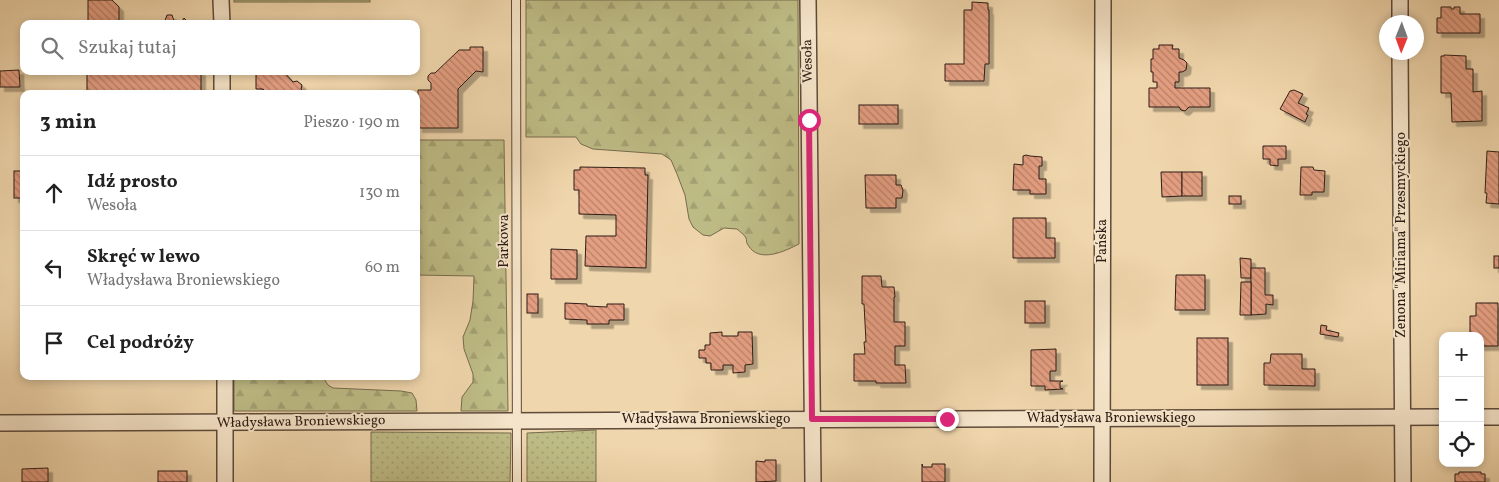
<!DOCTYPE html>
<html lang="pl">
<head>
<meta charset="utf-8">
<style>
  body { margin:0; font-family:Vollkorn,serif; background:#f6f6f6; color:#222 }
  .controls { position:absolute; right:15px; bottom:15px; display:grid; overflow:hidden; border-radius:10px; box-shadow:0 2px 8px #0003 }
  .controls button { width:45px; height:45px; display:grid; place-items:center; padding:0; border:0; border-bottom:1px solid #e0e0e0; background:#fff; color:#222; font:25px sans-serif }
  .compass { position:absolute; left:1379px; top:15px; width:45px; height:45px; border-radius:50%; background:#fff; box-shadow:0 2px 8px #0003; rotate:181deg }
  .stop { position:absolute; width:15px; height:15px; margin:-11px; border:4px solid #db2777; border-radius:50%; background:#fff }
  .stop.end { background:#db2777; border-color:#fff; box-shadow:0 1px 5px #0008 }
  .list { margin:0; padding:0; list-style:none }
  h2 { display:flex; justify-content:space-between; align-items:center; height:65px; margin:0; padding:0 20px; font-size:21px }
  h2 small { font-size:16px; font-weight:400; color:#767676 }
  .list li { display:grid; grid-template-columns:32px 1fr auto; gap:15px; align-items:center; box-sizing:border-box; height:75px; padding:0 20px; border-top:1px solid #e0e0e0 }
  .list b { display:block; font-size:19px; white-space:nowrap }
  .list p { margin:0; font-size:16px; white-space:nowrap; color:#767676 }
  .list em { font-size:16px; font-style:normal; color:#767676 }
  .icon { flex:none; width:28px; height:28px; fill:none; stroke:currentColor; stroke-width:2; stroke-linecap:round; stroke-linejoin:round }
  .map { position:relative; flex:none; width:1499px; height:482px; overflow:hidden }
  .search { position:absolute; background:#fff; box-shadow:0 2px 8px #0003; left:20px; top:20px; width:400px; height:55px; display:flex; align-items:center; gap:12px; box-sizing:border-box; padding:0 18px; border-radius:10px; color:#767676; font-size:19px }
  .panel { position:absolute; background:#fff; box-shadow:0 2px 8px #0003; left:20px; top:90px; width:400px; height:290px; border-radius:10px }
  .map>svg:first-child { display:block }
  .grass { fill:url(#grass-dots); stroke:#766c4e }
  .forest { fill:url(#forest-firs); stroke:#766c4e }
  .building { fill:url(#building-back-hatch); stroke:#2e1d15; filter:url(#shadow) }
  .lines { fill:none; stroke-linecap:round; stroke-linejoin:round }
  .lane-casing { stroke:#5e4b3b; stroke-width:10 }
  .street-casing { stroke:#5e4b3b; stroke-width:18 }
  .lane { stroke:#f5e4c9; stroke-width:8 }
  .street { stroke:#f5e4c9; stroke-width:15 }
  .route { stroke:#db2777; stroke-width:6 }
  .labels { text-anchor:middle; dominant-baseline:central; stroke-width:4; stroke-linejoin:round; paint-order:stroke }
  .street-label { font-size:14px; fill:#2e1d15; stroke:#f5e4c9 }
</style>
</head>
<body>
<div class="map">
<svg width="1499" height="482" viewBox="0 0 1499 482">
  <defs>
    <pattern id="grass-dots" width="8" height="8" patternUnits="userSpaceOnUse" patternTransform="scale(1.25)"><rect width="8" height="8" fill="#bebc86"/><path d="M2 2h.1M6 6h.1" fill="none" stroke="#a4a173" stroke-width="1.8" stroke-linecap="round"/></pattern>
    <pattern id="forest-firs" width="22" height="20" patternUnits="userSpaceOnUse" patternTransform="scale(1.25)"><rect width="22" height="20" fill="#bebc86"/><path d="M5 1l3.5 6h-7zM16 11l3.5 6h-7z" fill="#a4a173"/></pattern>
    <pattern id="building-back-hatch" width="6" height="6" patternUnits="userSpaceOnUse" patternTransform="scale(1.25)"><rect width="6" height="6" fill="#e49e81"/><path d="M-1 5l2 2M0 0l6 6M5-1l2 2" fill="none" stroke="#b98068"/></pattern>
    <filter id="shadow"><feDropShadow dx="4.5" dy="4.5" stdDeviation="0" flood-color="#0004"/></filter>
  </defs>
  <rect width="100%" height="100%" fill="#f0d6ac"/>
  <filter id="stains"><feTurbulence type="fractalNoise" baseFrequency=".004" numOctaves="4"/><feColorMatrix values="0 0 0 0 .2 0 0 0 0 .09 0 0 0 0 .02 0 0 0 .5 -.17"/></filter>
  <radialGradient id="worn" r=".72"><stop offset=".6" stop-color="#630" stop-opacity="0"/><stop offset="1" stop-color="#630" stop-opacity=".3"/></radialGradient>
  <g class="grass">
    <polygon points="596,430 596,482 527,482 527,433"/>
    <polygon points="371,432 511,433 510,482 371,482"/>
  </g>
  <g class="forest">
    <rect x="234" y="0" width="136" height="2"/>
    <path d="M526,0H798L799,244C785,251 759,264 748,245C746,243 747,240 746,238C744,234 740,232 737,229L724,228L710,236L703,235L693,227L689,219L685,195L677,174L671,160L662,154L593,149L581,144L576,137H526Z"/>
    <polygon points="416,140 504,140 508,411 461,411 462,397 473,382 473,374 464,349 463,337 470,320 473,301 474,276 416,275"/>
    <polygon points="234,376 322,376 328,385 333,388 401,391 412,393 416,400 417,411 234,411"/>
  </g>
  <g class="building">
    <polygon points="88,0 112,0 119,7 119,24 88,24"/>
    <polygon points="972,2 988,3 988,10 989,10 989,64 985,64 984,81 945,81 945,64 964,64 964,10 972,10"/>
    <polygon points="1441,7 1451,7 1451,9 1454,9 1454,7 1460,7 1460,14 1480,14 1480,33 1437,33 1437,18 1441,18"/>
    <polygon points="167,15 172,15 174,21 182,21 184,18 190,24 149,24 150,21 151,23 164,23"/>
    <polygon points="1159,45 1173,45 1172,49 1179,49 1179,58 1184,60 1187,63 1186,70 1182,72 1179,72 1179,82 1175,82 1175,88 1210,88 1210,107 1189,107 1185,111 1181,110 1179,107 1149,107 1149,88 1157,88 1157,82 1153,82 1153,72 1151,72 1151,59 1153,59 1153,49 1159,49"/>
    <polygon points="470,47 483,47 483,72 476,71 458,89 458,128 418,128 418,90 431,90 431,83 428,80 428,76 431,73 435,73 459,50 470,50"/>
    <polygon points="1444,55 1466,56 1466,69 1473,69 1473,92 1482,91 1482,121 1452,122 1451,93 1441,93 1441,56 1444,56"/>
    <polygon points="19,70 20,87 0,87 0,71"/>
    <rect x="87" y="71" width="114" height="23"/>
    <polygon points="256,71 283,71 293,82 297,81 302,85 301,89 305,94 268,94 263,89 256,89"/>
    <polygon points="1294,90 1303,94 1298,103 1309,108 1306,114 1308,115 1305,122 1280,109 1290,91"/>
    <rect x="859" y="105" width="39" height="19"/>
    <polygon points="1263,146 1286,146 1286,159 1278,159 1278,166 1270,165 1270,159 1263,159"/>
    <polygon points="1487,151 1499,152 1499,204 1486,203 1487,193 1485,193"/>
    <polygon points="1026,155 1030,156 1042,157 1042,166 1039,166 1039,179 1046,179 1046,194 1030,194 1030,190 1013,190 1014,164 1023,165 1023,156"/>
    <polygon points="580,167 645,168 645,175 648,175 646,268 585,266 586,236 616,236 616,215 579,214 579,190 574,190 574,170 580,170"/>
    <polygon points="1301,167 1313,167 1314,170 1325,171 1324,192 1312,192 1312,195 1300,195"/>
    <rect x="14" y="171" width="10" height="27"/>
    <polygon points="1161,172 1182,172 1182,196 1162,197"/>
    <rect x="1182" y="172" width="20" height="24"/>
    <polygon points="865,175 896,175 896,185 901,185 903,190 902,198 896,198 896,208 866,208"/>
    <rect x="1229" y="196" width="12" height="8"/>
    <polygon points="1013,218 1046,218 1046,238 1055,238 1055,258 1013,258"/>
    <polygon points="551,249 577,250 577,279 551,279"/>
    <rect x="1494" y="256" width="5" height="12"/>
    <polygon points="1240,258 1251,259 1251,278 1241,278"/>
    <polygon points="1251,268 1265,268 1265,295 1273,295 1273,305 1266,304 1266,314 1251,315"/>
    <polygon points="1176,275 1205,275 1205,310 1175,310"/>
    <polygon points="862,276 881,276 882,287 894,287 895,297 894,297 894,322 905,322 905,346 895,346 895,365 905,365 906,383 876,383 876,381 854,381 854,354 865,354 864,342 866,342 864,304 862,304"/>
    <polygon points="1241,282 1251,282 1251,315 1240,315"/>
    <rect x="527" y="294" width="11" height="19"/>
    <rect x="1025" y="301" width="20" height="22"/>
    <polygon points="565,303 587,304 587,306 607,307 607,304 624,304 624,320 609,320 609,324 587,324 587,320 565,319"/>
    <polygon points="1476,303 1498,303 1498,346 1480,346 1480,336 1470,336 1470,316 1476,316"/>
    <polygon points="1321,325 1327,326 1326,330 1339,333 1338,337 1320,334"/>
    <polygon points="722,332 722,336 738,336 738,332 752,332 753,364 745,365 745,372 733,373 733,365 723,365 723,370 711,370 711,363 706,363 706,358 699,358 699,350 705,350 705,345 710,345 710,333"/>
    <rect x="1197" y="338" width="31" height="47"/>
    <polygon points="1056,349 1056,371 1050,371 1050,381 1063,381 1060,382 1060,388 1063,389 1045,390 1045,386 1031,386 1031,350"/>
    <polygon points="1271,354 1302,354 1302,369 1315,369 1315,386 1264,385 1264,363 1270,363"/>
    <polygon points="765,460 776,460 776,481 756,482 756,461 765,462"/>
    <polygon points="922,464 923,467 932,467 932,464 945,464 945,482 922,482"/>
    <polygon points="48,468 48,482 22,482 22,469"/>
    <rect x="158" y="471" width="29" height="11"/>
    <polygon points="1459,472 1481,472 1481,474 1485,474 1485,482 1455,482 1455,474 1459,474"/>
  </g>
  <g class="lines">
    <defs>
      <polyline id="lane" points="516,0 517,482"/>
      <g id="street">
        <polyline points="221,0 222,24"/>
        <polyline points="808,0 813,482"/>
        <polyline points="1400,0 1400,22"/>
        <polyline points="1400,52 1403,482"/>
        <polyline points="222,71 222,94"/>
        <polyline points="225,376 225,482"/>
        <polyline points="1480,417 1499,417"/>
        <polyline points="0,423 1443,417"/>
        <polyline points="1102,482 1103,0"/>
      </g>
    </defs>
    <use href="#lane" class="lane-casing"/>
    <use href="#street" class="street-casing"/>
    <use href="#lane" class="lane"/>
    <use href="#street" class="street"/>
  </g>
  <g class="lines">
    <polyline class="route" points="809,120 812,419 947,419"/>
  </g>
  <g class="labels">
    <g class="street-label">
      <text transform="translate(808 61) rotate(-91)">Wesoła</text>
      <text transform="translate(1401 235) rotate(-90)">Zenona "Miriama" Przesmyckiego</text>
      <text transform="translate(504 241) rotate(-90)">Parkowa</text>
      <text transform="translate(1102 241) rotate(-90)">Pańska</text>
      <text x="1111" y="418">Władysława Broniewskiego</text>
      <text x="706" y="419">Władysława Broniewskiego</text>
      <text transform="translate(301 422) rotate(-1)">Władysława Broniewskiego</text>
    </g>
  </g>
  <rect width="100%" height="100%" filter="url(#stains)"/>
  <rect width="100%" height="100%" fill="url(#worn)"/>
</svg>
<div class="controls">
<button>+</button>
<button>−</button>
<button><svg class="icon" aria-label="locate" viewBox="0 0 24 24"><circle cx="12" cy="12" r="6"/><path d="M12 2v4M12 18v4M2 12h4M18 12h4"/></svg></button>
</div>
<svg class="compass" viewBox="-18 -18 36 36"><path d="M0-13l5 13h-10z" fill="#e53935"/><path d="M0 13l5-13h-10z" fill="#767676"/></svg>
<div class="stop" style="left:809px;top:120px"></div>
<div class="stop end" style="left:947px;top:419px"></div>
<div class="search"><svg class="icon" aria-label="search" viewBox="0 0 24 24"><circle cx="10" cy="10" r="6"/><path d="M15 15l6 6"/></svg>Szukaj tutaj</div>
<section class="panel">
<h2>3 min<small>Pieszo · 190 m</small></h2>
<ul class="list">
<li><svg class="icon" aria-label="ahead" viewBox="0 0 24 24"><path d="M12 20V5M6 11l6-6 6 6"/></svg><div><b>Idź prosto</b><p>Wesoła</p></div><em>130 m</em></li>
<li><svg class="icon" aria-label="left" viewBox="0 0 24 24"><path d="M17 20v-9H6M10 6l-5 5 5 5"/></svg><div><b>Skręć w lewo</b><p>Władysława Broniewskiego</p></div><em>60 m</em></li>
<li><svg class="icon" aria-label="arrive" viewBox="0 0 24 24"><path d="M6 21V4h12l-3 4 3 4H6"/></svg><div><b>Cel podróży</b></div></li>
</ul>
</section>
</div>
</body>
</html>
